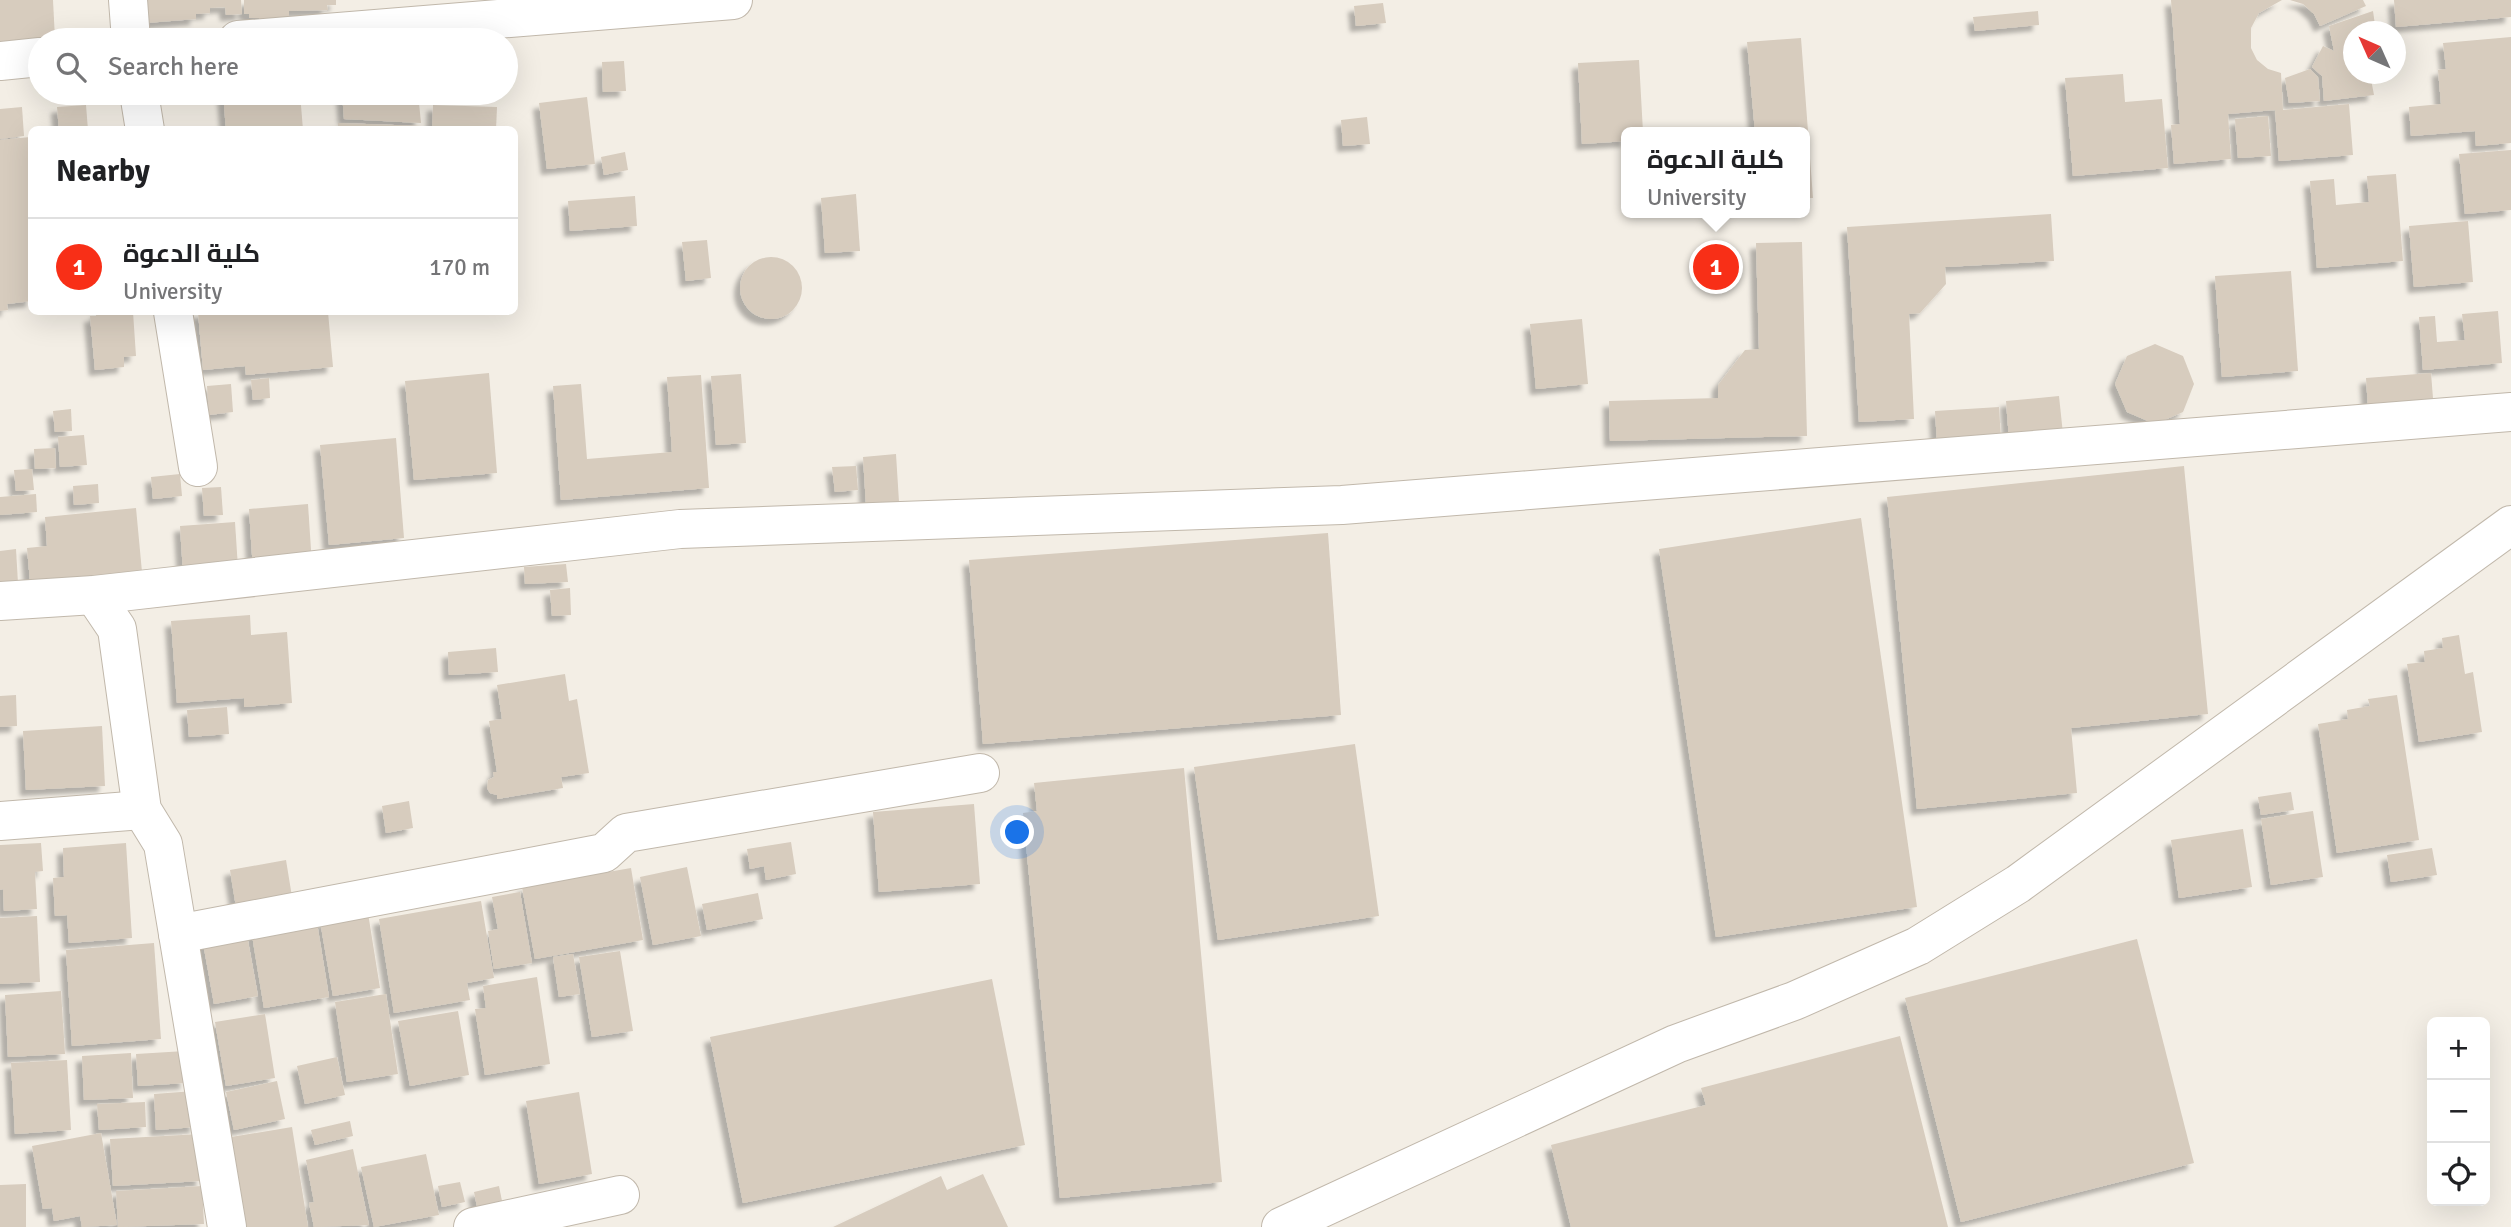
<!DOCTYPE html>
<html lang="en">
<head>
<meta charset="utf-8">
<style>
  body { margin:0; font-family:Signika,Cairo,sans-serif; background:#f2f2f2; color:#202124 }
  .controls { position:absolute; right:21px; bottom:21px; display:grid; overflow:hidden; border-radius:10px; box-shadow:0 7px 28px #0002 }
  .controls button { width:63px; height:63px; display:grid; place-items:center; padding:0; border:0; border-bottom:2px solid #e0e0e0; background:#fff; color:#202124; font:35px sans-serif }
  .compass { position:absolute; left:2343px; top:21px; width:63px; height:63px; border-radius:50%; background:#fff; box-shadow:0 7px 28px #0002; rotate:315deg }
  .you { position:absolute; left:1018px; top:833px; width:24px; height:24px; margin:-18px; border:5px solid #fff; border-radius:50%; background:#1a73e8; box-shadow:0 0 0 10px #1a73e833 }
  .badge { display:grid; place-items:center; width:46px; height:46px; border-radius:50%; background:#f82f17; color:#fff; font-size:23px; font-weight:700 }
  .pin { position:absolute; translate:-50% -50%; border:4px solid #fff; box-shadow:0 2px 7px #0006 }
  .popup { position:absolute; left:1621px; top:127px; width:189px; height:91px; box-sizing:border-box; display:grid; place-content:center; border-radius:10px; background:#fff; filter:drop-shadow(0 2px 5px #0005); font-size:23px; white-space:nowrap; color:#757577 }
  .popup b { font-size:26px; color:#202124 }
  .popup::after { content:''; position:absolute; left:50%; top:100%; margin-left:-14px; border:14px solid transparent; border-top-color:#fff }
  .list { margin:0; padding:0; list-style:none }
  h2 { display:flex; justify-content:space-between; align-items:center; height:91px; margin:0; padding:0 28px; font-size:30px }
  h2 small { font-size:23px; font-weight:400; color:#757577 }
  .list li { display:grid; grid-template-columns:46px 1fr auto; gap:21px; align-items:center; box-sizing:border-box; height:98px; padding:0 28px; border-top:2px solid #e0e0e0 }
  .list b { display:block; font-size:26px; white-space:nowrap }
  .list p { margin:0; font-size:23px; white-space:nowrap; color:#757577 }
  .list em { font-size:23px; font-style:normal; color:#757577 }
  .icon { flex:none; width:38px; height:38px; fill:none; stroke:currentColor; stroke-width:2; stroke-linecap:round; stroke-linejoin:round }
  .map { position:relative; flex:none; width:2511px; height:1227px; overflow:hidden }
  .search { position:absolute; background:#fff; box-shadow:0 7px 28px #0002; left:28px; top:28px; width:490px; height:77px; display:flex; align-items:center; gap:18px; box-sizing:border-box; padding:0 24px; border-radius:38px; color:#757577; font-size:26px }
  .panel { position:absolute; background:#fff; box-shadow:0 7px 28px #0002; left:28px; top:126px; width:490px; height:189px; border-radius:10px }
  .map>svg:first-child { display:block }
  .building { fill:#d7ccbe; filter:url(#shadow) }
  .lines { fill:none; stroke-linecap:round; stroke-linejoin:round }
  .minor-casing { stroke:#c1b8ab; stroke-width:40 }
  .minor { stroke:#fff; stroke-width:38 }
</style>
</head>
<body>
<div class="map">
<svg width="2511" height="1227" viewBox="0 0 2511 1227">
  <defs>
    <filter id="shadow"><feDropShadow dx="-6" dy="6" stdDeviation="2" flood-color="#0004"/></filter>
  </defs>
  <rect width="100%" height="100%" fill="#f3eee5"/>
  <g class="building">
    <polygon points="0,0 53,0 55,39 0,43"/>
    <polygon points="145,0 241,0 242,14 226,15 225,7 210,8 210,13 196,14 196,19 146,23"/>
    <polygon points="244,0 336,0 336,5 327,5 328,10 289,11 289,18 259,23 259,18 249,18 249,14 244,14"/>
    <polygon points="2171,0 2282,0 2259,13 2251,28 2251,48 2257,60 2268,69 2281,73 2283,110 2349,104 2353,155 2279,161 2275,110 2228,114 2231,159 2174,164 2171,125 2180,124"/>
    <polygon points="2290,0 2363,0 2366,6 2320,26 2314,14 2303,4"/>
    <polygon points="2394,0 2511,0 2511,17 2396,27"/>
    <polygon points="1383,3 1386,23 1356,26 1354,6"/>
    <polygon points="2038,11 2039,25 1975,31 1973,17"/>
    <polygon points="2373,11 2376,32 2354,32 2354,74 2370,74 2374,95 2324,101 2322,76 2312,67 2323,46 2334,51 2329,26"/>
    <polygon points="2511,37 2511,143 2476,146 2475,131 2411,136 2409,107 2441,104 2438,70 2446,69 2443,43"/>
    <polygon points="1801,38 1813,198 1805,198 1805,132 1755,132 1747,42"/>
    <polygon points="1639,60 1643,132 1627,132 1627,141 1582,144 1578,63"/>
    <polygon points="624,61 626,91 603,92 602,62"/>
    <polygon points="2310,69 2318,77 2320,101 2289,103 2285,78"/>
    <polygon points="2123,74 2125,102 2162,99 2168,168 2073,176 2065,78"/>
    <polygon points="223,93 300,93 303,130 226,130"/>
    <polygon points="342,93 418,93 421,123 344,119"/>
    <polygon points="587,97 595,164 547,169 539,103"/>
    <polygon points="86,105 88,130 59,130 57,107"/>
    <polygon points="433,105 497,107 496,130 432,130"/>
    <polygon points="22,107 24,136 0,139 0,109"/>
    <polygon points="2268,116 2271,156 2238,158 2235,119"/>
    <polygon points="1367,117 1370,144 1343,146 1341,120"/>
    <polygon points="338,123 422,126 421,130 338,130"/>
    <polygon points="30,137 32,301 7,304 8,310 0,311 0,140"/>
    <polygon points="2511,150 2511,210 2465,214 2459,154"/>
    <polygon points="625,152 628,170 604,175 601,157"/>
    <polygon points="2396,174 2403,261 2317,268 2310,181 2334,179 2336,205 2369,202 2367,176"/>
    <polygon points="856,194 860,251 825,253 821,198"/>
    <polygon points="635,196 637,226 570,231 568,201"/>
    <polygon points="2051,214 2054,261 1945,267 1946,284 1920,313 1909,314 1914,419 1859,422 1847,227"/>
    <polygon points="2468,221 2473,282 2414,287 2409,226"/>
    <polygon points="707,240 711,278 686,281 682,242"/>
    <polygon points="1802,242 1807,436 1610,441 1609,401 1718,398 1718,385 1745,350 1759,349 1756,243"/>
    <circle cx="771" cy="288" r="31"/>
    <polygon points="2291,271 2298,371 2222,377 2215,276"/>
    <polygon points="2498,311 2502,363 2423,370 2419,317 2435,316 2437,342 2465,340 2462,314"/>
    <polygon points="96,312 133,312 136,356 124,357 124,367 95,370 90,316 96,316"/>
    <polygon points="198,312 328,312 333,367 246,375 245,366 203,370"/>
    <polygon points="1582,319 1588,384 1536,389 1530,324"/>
    <polygon points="2155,344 2183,356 2194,384 2183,412 2155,424 2127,412 2115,384 2127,356"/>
    <polygon points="489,373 497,473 414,480 405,381"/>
    <polygon points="2431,373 2434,411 2368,407 2366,378"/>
    <polygon points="741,374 746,443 716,445 711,376"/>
    <polygon points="701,375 709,488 561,500 553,386 581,384 587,459 672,452 667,377"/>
    <polygon points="269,378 270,398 253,400 251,380"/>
    <polygon points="231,384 233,412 209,415 207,386"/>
    <polygon points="2059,396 2063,434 2009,439 2006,401"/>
    <polygon points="1999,407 2001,439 1937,443 1935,411"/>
    <polygon points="71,409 72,431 55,432 53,411"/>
    <polygon points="84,435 87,465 60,467 58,437"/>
    <polygon points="396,438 404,538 329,545 320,445"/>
    <polygon points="55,448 56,468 35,469 34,449"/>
    <polygon points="896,454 899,502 866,505 863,457"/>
    <polygon points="856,466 858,490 835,492 832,467"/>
    <polygon points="2184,466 2208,714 2071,728 2077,793 1917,809 1887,497"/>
    <polygon points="32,469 34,490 16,491 14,470"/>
    <polygon points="180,474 182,496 153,499 151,477"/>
    <polygon points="98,484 99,503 74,505 73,486"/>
    <polygon points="221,487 223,515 204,516 202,488"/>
    <polygon points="36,494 37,512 0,515 0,497"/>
    <polygon points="308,504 312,565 253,570 249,509"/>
    <polygon points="136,508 142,572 30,582 27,548 47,546 45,517"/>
    <polygon points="1861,518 1917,907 1716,937 1659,549"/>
    <polygon points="235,522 238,568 183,573 180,526"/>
    <polygon points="1328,533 1341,715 983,744 969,560"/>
    <polygon points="16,549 18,583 0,584 0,551"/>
    <polygon points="566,564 568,582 525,584 524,567"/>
    <polygon points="570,588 571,615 552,616 550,590"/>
    <polygon points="250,615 251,635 287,632 292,703 244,707 244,698 177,703 171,621"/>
    <polygon points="2459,635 2465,674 2473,672 2482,732 2419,742 2407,664 2425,662 2424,651 2443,648 2442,638"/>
    <polygon points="496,648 498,672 449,675 448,652"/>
    <polygon points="565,674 569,701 577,699 589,773 561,777 563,788 497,799 497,795 490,793 487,788 488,780 494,777 493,772 497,772 489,721 502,719 497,685"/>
    <polygon points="16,695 17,726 0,727 0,696"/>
    <polygon points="2397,695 2419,840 2337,853 2318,724 2348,719 2347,710 2370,706 2368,699"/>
    <polygon points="227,707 229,734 189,737 187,710"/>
    <polygon points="102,726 105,786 26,790 23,731"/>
    <polygon points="1355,744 1379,916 1218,940 1194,767"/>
    <polygon points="1184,768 1222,1182 1060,1198 1023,813 1037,811 1034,783"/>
    <polygon points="2291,792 2294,810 2261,815 2258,797"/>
    <polygon points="409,801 413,828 386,833 382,806"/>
    <polygon points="974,804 980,884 879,892 873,812"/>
    <polygon points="2313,811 2323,877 2271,885 2261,819"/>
    <polygon points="2243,829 2252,887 2179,898 2171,840"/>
    <polygon points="791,842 796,874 766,880 764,866 750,869 747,849"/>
    <polygon points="41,843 43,871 35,872 37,909 4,911 3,889 0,890 0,845"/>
    <polygon points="126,843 132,938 69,943 67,915 55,916 53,878 64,877 63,848"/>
    <polygon points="2432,848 2437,875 2391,882 2387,855"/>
    <polygon points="286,860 294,909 238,919 230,870"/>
    <polygon points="687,867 701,936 653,945 640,877"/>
    <polygon points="631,868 643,940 535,959 522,887"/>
    <polygon points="520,892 532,963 494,969 488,931 498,929 492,897"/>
    <polygon points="758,893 763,919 707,930 702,904"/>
    <polygon points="481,901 494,978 467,983 470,1000 394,1013 379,919"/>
    <polygon points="368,913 380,988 333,996 320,921"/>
    <polygon points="37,916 40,982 0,984 0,918"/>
    <polygon points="316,917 329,997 264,1008 251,929"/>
    <polygon points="246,930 258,996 214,1004 202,937"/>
    <polygon points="2137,939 2194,1163 1961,1222 1905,998"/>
    <polygon points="154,943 161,1039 72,1046 66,950"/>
    <polygon points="620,951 633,1031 592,1037 579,957"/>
    <polygon points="573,954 580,994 559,997 553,957"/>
    <polygon points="537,977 550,1064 485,1075 475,1009 486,1008 483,986"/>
    <polygon points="992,979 1025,1145 743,1203 710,1037"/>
    <polygon points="61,991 65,1054 8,1057 5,995"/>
    <polygon points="386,994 398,1074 347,1082 335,1002"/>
    <polygon points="458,1011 469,1075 410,1086 398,1021"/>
    <polygon points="265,1014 275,1078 226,1086 215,1022"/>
    <polygon points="1900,1036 1948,1227 1571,1227 1551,1145 1706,1105 1701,1088"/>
    <polygon points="185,1051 186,1083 138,1086 136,1054"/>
    <polygon points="131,1053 133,1098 84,1100 82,1056"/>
    <polygon points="337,1057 345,1095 305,1104 297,1066"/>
    <polygon points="67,1060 71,1130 15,1134 11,1063"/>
    <polygon points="277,1081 285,1119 234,1130 226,1092"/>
    <polygon points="194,1091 196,1127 156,1130 154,1094"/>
    <polygon points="579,1092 592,1174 539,1184 526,1101"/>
    <polygon points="145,1102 146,1127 99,1130 97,1104"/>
    <polygon points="350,1121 353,1136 315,1145 311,1130"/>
    <polygon points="292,1127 308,1227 245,1227 231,1137"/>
    <polygon points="101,1133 117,1225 82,1227 80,1216 54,1221 52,1208 43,1209 32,1146"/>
    <polygon points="200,1134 202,1181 113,1186 110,1139"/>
    <polygon points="353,1149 369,1225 314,1227 309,1203 314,1202 306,1160"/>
    <polygon points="426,1154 439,1215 374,1227 361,1167"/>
    <polygon points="983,1174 1008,1227 833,1227 941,1176 947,1190"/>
    <polygon points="460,1182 465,1202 442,1207 438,1186"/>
    <polygon points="26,1184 26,1227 0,1227 0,1185"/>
    <polygon points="202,1186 204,1224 118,1227 116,1191"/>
    <polygon points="499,1186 503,1206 478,1211 474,1192"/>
  </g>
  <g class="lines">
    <defs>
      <g id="minor">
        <polyline points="128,0 131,40"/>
        <polyline points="238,40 733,0"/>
        <polyline points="0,61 40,57"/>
        <polyline points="139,93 145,130"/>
        <polyline points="173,312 198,467"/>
        <polyline points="94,595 117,629 142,810 163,844 227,1227"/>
        <polyline points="0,601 94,595 680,529 1342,505 2511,412"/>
        <polyline points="0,821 142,810"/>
        <polyline points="178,934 604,853 626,833 980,773"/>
        <polyline points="473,1227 620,1195"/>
        <polyline points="1281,1227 1676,1044 1794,1001 1918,946 2018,884 2511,525"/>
      </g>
    </defs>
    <use href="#minor" class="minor-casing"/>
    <use href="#minor" class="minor"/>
  </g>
</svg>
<div class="controls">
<button>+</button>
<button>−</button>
<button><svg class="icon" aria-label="locate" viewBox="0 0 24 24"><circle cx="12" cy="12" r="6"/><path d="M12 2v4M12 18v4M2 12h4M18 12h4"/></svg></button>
</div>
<svg class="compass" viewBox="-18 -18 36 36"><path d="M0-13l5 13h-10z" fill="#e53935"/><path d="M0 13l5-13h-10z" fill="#757577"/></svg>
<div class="you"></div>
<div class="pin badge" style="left:1716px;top:267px">1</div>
<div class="popup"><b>كلية الدعوة</b>University</div>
<div class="search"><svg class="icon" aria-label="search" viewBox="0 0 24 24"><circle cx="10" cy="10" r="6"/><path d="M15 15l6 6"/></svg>Search here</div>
<section class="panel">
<h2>Nearby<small></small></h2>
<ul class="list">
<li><span class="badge">1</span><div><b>كلية الدعوة</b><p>University</p></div><em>170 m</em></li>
</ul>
</section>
</div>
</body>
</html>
